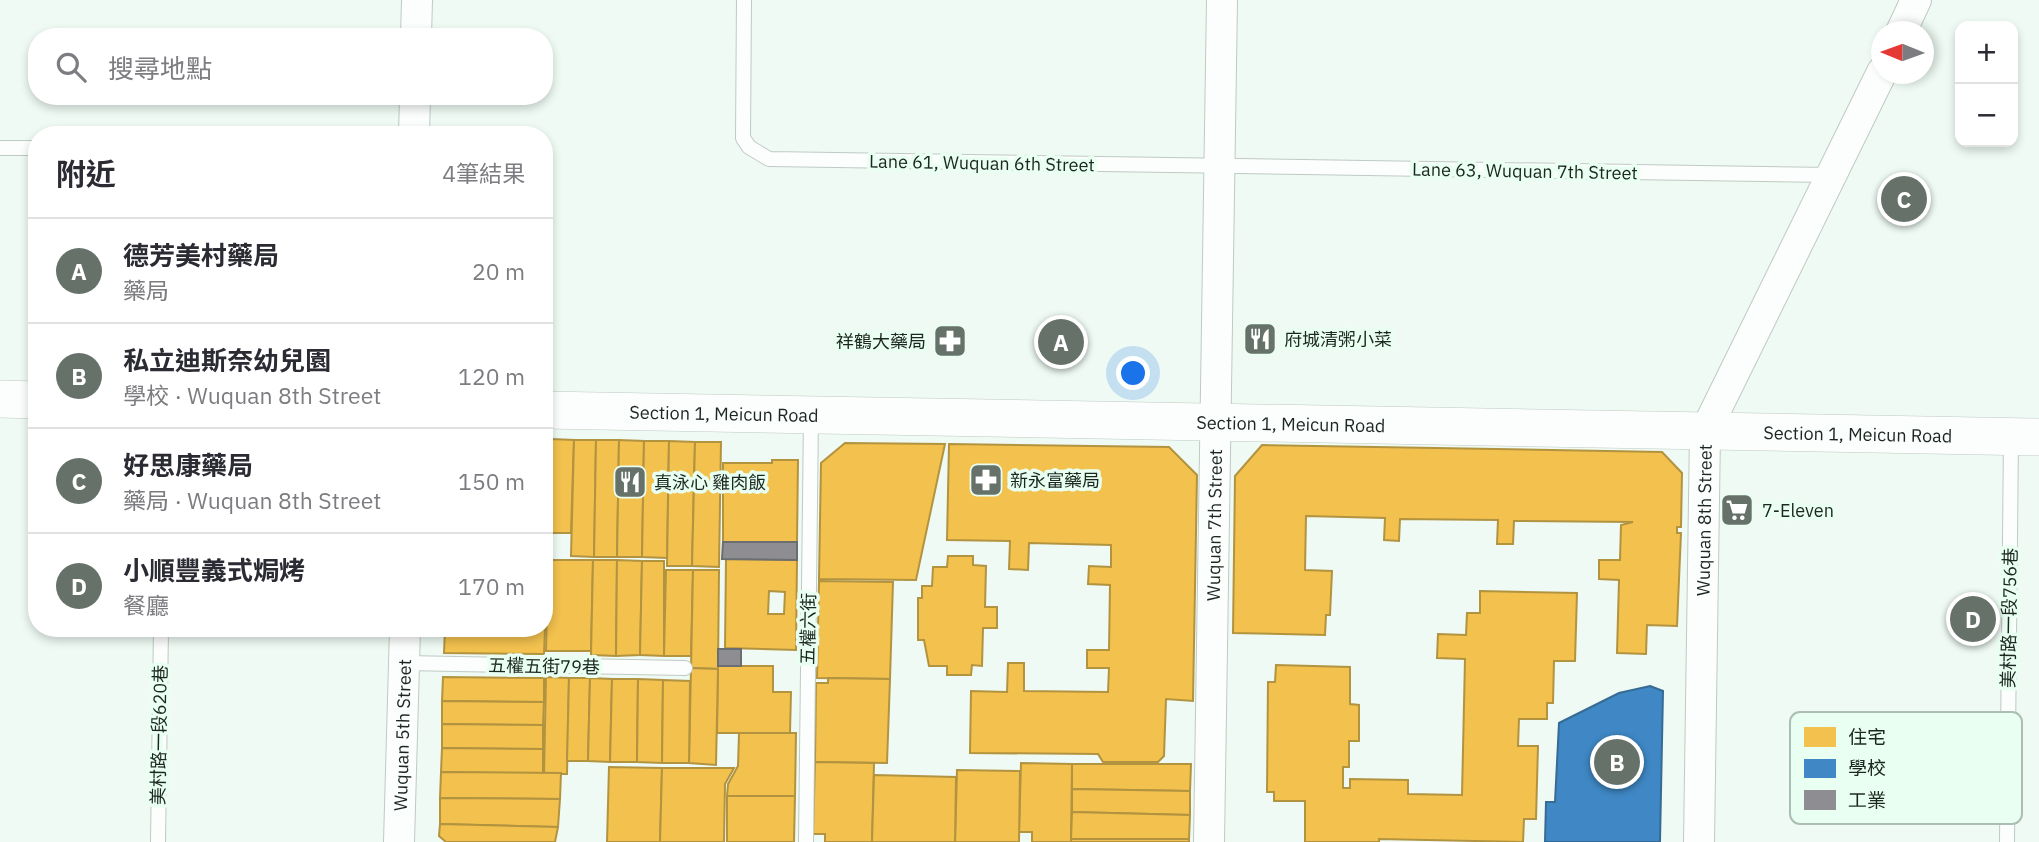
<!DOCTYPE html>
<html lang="zh-TW">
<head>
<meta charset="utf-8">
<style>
  body { margin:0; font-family:"IBM Plex Sans","Noto Sans TC",sans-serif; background:#f2f2f3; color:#2b2b33 }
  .controls { position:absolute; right:21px; top:21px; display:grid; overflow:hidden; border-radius:14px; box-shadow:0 4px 10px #0003 }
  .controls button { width:63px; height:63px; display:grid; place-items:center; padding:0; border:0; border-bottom:2px solid #e1e1e2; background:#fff; color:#2b2b33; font:35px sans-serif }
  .compass { position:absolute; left:1871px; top:21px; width:63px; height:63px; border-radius:50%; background:#fff; box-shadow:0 4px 10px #0003; rotate:271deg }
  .you { position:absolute; left:1134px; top:374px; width:24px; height:24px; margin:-18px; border:5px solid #fff; border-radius:50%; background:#1a73e8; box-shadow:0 0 0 10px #1a73e833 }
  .badge { display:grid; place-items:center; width:46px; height:46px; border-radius:50%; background:#66716a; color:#fff; font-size:23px; font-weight:700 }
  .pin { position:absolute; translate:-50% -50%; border:4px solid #fff; box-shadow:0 2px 7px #0006 }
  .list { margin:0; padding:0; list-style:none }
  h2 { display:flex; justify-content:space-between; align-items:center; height:91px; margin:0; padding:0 28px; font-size:30px }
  h2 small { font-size:23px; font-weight:400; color:#7c7c81 }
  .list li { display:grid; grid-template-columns:46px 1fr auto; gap:21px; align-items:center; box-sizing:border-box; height:105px; padding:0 28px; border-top:2px solid #e1e1e2 }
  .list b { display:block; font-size:26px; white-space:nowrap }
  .list p { margin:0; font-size:23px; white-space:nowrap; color:#7c7c81 }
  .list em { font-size:23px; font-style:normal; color:#7c7c81 }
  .icon { flex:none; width:38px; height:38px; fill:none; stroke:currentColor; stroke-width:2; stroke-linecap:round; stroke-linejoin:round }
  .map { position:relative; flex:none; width:2039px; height:842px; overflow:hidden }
  .search { position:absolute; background:#fff; box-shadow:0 4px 10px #0003; left:28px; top:28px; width:525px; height:77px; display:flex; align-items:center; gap:18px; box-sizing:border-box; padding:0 24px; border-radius:28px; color:#7c7c81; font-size:26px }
  .panel { position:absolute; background:#fff; box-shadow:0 4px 10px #0003; left:28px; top:126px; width:525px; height:511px; border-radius:28px }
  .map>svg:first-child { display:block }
  .homes { fill:#f2c14e; stroke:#b29340; stroke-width:2; fill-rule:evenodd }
  .schools { fill:#3f88c5; stroke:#356b94; stroke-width:2 }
  .industry { fill:#8d8d92; stroke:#6b6e70; stroke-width:2 }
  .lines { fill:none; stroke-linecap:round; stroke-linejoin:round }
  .service-casing { stroke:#bfcac3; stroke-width:16 }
  .minor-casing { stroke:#bfcac3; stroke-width:32 }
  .tertiary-casing { stroke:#bfcac3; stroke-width:38 }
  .service { stroke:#fcfefd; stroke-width:14 }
  .minor { stroke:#fcfefd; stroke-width:30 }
  .tertiary { stroke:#fcfefd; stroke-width:37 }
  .labels { text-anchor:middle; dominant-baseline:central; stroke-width:7; stroke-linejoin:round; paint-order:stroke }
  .street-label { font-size:18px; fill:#1d2721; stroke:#e9fff2 }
  .poi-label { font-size:18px; fill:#1d2721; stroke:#e9fff2; text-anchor:start }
  .key { fill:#e9fff2; stroke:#acbeb3; stroke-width:2 }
  .key-label { font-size:19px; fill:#1d2721 }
</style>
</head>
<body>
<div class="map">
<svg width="2039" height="842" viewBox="0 0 2039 842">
  <rect width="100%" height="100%" fill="#eefaf3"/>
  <g class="homes">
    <polygon points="544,439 551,439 548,533 544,533"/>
    <polygon points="551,439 574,440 571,533 548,533"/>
    <polygon points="574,440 596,440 594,557 571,556"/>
    <polygon points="596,440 619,440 617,557 594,557"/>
    <polygon points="619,440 644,441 642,557 617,557"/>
    <polygon points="644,441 669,441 667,558 642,557"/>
    <polygon points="669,441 695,442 692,566 667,566"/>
    <polygon points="695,442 721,442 719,567 692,566"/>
    <polygon points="845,443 945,444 916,580 819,579 821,463"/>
    <polygon points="949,444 1169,447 1197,475 1193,701 1166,699 1164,756 1158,762 1103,762 1098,754 970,753 971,691 1007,692 1008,663 1024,663 1024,691 1108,692 1109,668 1087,668 1087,650 1109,650 1110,585 1088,584 1089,566 1111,567 1111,545 1029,543 1028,570 1009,569 1010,541 947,540"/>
    <polygon points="1262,445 1662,452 1682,473 1681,527 1677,527 1677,533 1681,533 1677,626 1647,625 1646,654 1617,653 1619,580 1599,579 1599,560 1620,560 1621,525 1633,522 1514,521 1513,544 1497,544 1498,520 1400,519 1399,541 1384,540 1385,518 1306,516 1305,570 1332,571 1330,615 1326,615 1325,635 1233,633 1235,476"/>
    <polygon points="772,460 798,460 797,542 723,542 723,463 772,463"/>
    <polygon points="948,556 973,556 973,565 986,566 985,607 997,607 997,628 983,628 982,666 972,665 971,675 947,675 947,666 929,666 924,640 918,640 918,598 922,598 922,586 932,586 933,567 947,567"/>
    <path d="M726,559L797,560L796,650L725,648ZM769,591L785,592L784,614H768Z"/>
    <polygon points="548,560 593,560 591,651 546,651"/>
    <polygon points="593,560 617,560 616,656 591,655"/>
    <polygon points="617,560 642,561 640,655 616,656"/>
    <polygon points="642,561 664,561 664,656 640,655"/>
    <polygon points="666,570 693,570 691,656 664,656"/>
    <polygon points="693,570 719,570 718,669 691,668"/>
    <polygon points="819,581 893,582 890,679 817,678"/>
    <polygon points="1480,591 1577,593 1575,661 1554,661 1553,703 1547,703 1547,719 1519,719 1518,746 1538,746 1536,819 1524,819 1523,842 1379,839 1379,842 1305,842 1305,801 1274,801 1274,792 1267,792 1268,682 1275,682 1276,665 1350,667 1350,704 1359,705 1359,741 1349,741 1349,767 1343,767 1343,788 1350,788 1350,779 1408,780 1408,794 1462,795 1465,659 1437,658 1438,634 1466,635 1467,613 1480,613"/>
    <polygon points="445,628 545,629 544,654 444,653"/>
    <polygon points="718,666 773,666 773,692 791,692 790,733 717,733"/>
    <polygon points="691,668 718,669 716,765 689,763"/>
    <polygon points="443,677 544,678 544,702 442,701"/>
    <polygon points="546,677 569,678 567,774 544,774"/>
    <polygon points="569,678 590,678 588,761 567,761"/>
    <polygon points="590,678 612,679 610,762 588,761"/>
    <polygon points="828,678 890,679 887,763 815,762 816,683 828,683"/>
    <polygon points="612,679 638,679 637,762 610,762"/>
    <polygon points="638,679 663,680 662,763 637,762"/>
    <polygon points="663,680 690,681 689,763 662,763"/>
    <polygon points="442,701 544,702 543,725 442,724"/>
    <polygon points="442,724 543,725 543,749 442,748"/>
    <polygon points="739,733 796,733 795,796 727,796 728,784 738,766"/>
    <polygon points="442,748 543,749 543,774 441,772"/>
    <polygon points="815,762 874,763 872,842 825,842 825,834 813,834"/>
    <polygon points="1021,763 1072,764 1071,842 1032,842 1032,832 1019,832"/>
    <polygon points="1072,764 1191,764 1190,791 1072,789"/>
    <polygon points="609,767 662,768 660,842 607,842"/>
    <polygon points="662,768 734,768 725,784 724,842 660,842"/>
    <polygon points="957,770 1020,771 1019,842 955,842"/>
    <polygon points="441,772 561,773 560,799 440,798"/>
    <polygon points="874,775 956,777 955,842 872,842"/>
    <polygon points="1072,789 1190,791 1190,815 1072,812"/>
    <polygon points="727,796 795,796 794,842 727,842"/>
    <polygon points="440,798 560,799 558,827 440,824"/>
    <polygon points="1072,812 1190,815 1189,839 1071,839"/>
    <polygon points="440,824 558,827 555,842 446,842 439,836"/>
    <rect x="1071" y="839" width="118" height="3"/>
  </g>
  <polygon class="schools" points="1650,686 1663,691 1660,842 1545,842 1546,802 1555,802 1559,723 1619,693"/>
  <g class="industry">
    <polygon points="723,542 797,542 797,560 722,559"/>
    <rect x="718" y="649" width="23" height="17"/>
  </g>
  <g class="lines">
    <defs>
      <g id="service">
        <polyline points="744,0 743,138 749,147 769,159 1831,175"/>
        <polyline points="0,148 37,148"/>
        <polyline points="404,663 685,668"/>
        <polyline points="158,842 161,628"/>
        <polyline points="806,842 811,416"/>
        <polyline points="2007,842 2011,437"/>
      </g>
      <g id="minor">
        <polyline points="1901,32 1916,0"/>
        <polyline points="416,37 417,0"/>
        <polyline points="414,135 415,96"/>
        <path id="s1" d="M399,842L405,628"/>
        <path id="s2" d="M1209,842L1222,0"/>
        <path id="s3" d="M1699,842L1705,432L1882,72"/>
      </g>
      <g id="tertiary">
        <polyline points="0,399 37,400"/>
        <path id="s4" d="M544,410L2039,437"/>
      </g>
    </defs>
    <use href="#service" class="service-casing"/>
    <use href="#minor" class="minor-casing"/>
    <use href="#tertiary" class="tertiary-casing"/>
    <use href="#service" class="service"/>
    <use href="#minor" class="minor"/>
    <use href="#tertiary" class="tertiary"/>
  </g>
  <defs>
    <symbol id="restaurant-square" viewBox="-11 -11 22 22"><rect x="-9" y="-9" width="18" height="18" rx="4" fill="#66716a" stroke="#e9fff2"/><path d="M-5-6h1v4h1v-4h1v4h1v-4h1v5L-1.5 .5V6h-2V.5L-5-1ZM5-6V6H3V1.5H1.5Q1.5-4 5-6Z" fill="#fff"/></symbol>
    <symbol id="pharmacy-square" viewBox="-11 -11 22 22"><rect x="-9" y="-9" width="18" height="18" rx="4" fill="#66716a" stroke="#e9fff2"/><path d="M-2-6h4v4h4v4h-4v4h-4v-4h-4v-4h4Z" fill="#fff"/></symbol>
    <symbol id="supermarket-square" viewBox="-11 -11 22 22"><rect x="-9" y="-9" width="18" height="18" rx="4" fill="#66716a" stroke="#e9fff2"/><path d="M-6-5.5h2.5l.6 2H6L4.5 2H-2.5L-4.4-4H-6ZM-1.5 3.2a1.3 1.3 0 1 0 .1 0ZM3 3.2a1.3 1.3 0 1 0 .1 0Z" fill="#fff"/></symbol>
  </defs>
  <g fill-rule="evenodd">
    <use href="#restaurant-square" x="1241" y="320" width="38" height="38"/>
    <use href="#pharmacy-square" x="931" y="322" width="38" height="38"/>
    <use href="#pharmacy-square" x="967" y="461" width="38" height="38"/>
    <use href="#restaurant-square" x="611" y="463" width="38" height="38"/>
    <use href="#supermarket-square" x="1718" y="491" width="38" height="38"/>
  </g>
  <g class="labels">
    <g class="street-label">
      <text transform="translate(982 163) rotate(1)">Lane 61, Wuquan 6th Street</text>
      <text transform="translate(1525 171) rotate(1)">Lane 63, Wuquan 7th Street</text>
      <text stroke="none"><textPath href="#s4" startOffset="180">Section 1, Meicun Road</textPath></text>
      <text stroke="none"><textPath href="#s4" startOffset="747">Section 1, Meicun Road</textPath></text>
      <text stroke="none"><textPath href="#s4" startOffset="1314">Section 1, Meicun Road</textPath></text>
      <text stroke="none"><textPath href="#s3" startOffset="322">Wuquan 8th Street</textPath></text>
      <text stroke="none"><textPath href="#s2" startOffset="317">Wuquan 7th Street</textPath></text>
      <text transform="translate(2009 618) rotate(-89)">美村路一段756巷</text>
      <text transform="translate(808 629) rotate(-89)">五權六街</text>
      <text transform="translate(544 666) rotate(1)">五權五街79巷</text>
      <text transform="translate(159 735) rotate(-89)">美村路一段620巷</text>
      <text stroke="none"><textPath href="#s1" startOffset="107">Wuquan 5th Street</textPath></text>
    </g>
    <g class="poi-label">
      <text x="1284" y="339">府城清粥小菜</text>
      <text x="926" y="341" text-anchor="end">祥鶴大藥局</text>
      <text x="1010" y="480">新永富藥局</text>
      <text x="654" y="482">真泳心 雞肉飯</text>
      <text x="1762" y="510">7-Eleven</text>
    </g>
  </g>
  <rect x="1790" y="712" width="232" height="112" rx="10" class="key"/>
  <rect x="1804" y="727" width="32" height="20" fill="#f2c14e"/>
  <rect x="1804" y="759" width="32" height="19" fill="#3f88c5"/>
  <rect x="1804" y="790" width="32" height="20" fill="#8d8d92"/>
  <g class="key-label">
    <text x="1848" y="744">住宅</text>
    <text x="1848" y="775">學校</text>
    <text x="1848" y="807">工業</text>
  </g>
</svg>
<div class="controls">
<button>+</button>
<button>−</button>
</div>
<svg class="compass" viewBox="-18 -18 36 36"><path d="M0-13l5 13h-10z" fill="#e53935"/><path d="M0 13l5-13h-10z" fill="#7c7c81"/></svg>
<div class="you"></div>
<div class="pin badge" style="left:1061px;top:342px">A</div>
<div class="pin badge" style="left:1617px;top:762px">B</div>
<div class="pin badge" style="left:1904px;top:199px">C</div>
<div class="pin badge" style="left:1973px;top:619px">D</div>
<div class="search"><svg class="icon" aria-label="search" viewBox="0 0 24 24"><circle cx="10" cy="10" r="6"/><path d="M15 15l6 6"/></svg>搜尋地點</div>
<section class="panel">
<h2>附近<small>4筆結果</small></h2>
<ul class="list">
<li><span class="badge">A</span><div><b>德芳美村藥局</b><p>藥局</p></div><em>20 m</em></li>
<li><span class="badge">B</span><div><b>私立迪斯奈幼兒園</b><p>學校 · Wuquan 8th Street</p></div><em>120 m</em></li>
<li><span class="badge">C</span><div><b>好思康藥局</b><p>藥局 · Wuquan 8th Street</p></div><em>150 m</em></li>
<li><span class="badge">D</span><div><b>小順豐義式焗烤</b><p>餐廳</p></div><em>170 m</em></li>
</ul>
</section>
</div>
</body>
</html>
